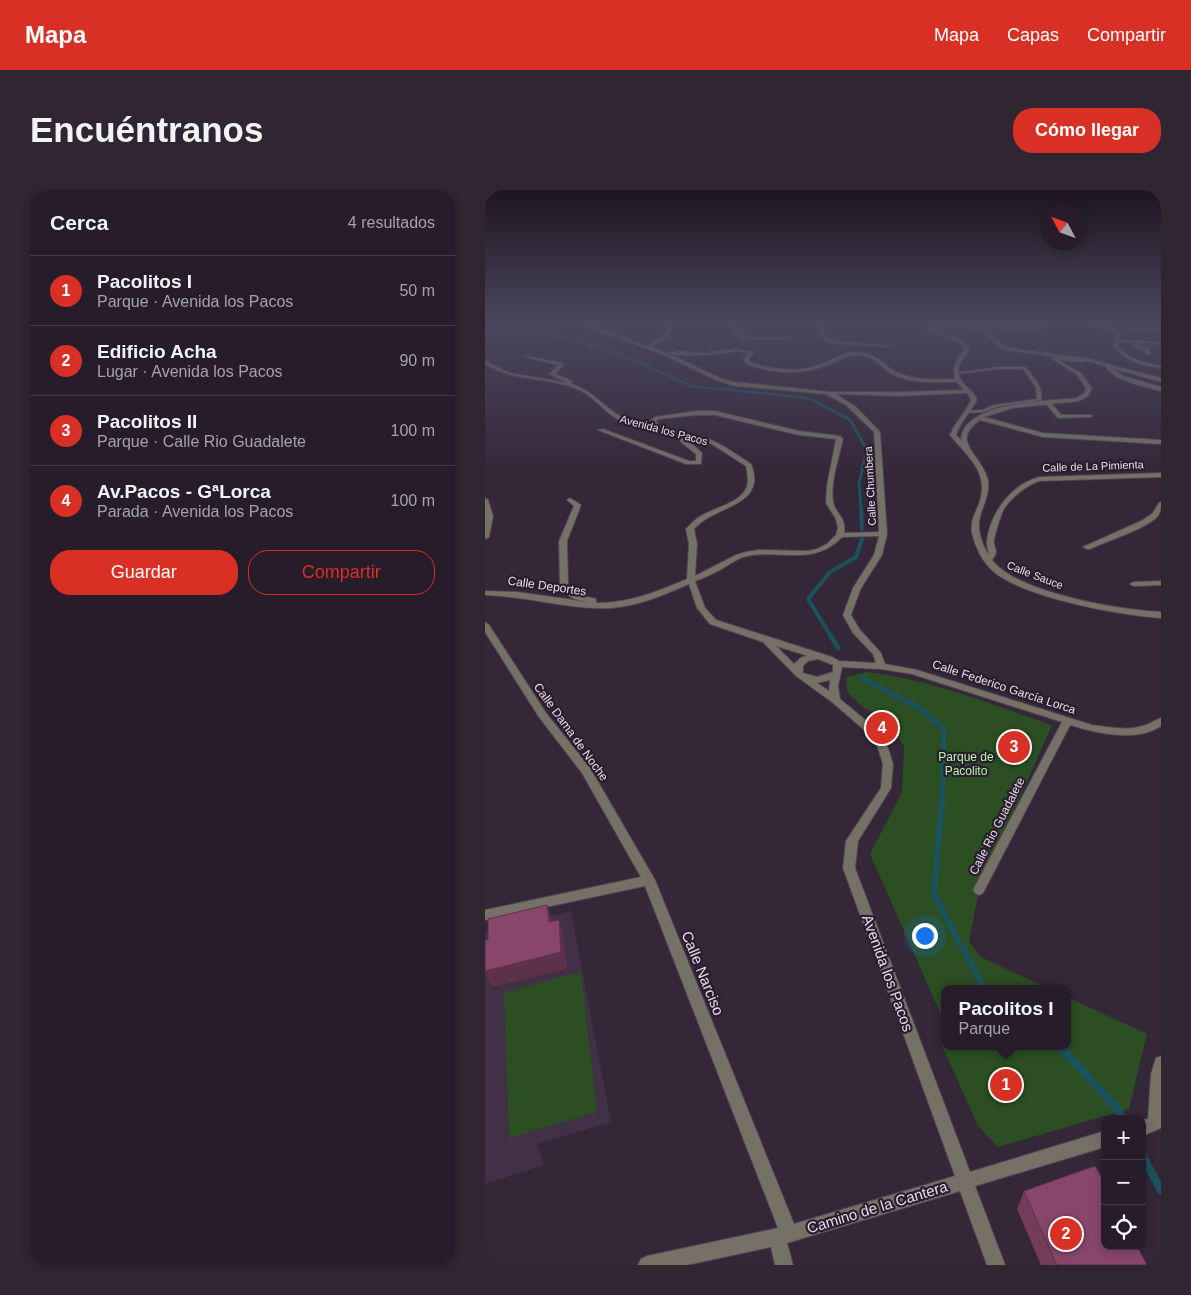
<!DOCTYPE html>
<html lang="es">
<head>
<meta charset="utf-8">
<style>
  body { margin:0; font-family:Arial,sans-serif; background:#2f2632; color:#f1f3f6 }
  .controls { position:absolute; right:15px; bottom:15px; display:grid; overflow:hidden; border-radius:10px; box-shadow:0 2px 8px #0003 }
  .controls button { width:45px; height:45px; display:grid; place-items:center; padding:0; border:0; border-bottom:1px solid #433b47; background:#271d2a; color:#f1f3f6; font:25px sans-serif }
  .compass { position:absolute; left:556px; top:15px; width:45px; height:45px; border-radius:50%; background:#271d2a; box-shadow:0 2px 8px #0003; rotate:311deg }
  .you { position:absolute; left:439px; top:745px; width:18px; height:18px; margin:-12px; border:4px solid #fff; border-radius:50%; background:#1a73e8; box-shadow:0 0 0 8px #1a73e833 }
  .badge { display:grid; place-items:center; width:32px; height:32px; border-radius:50%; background:#d93025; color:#fff; font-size:16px; font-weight:700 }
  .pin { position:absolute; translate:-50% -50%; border:2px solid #fff; box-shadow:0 1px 5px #0006 }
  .popup { position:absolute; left:456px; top:795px; width:130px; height:65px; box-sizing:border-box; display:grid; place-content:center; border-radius:10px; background:#271d2a; filter:drop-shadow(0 1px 4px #0005); font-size:16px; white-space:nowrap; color:#a4a2a8 }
  .popup b { font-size:19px; color:#f1f3f6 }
  .popup::after { content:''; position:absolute; left:50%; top:100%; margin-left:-10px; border:10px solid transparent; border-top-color:#271d2a }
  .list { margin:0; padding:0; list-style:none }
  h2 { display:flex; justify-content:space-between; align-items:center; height:65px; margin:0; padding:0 20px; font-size:21px }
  h2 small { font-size:16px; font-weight:400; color:#a4a2a8 }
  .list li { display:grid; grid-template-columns:32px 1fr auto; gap:15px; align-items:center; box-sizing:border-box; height:70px; padding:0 20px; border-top:1px solid #433b47 }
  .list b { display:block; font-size:19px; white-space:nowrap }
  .list p { margin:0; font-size:16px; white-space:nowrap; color:#a4a2a8 }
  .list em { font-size:16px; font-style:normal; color:#a4a2a8 }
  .actions { display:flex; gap:10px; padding:15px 20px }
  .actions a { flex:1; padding:11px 0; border:1px solid #d93025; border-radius:20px; text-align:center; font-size:18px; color:#d93025 }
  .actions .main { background:#d93025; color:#fff }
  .icon { flex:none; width:28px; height:28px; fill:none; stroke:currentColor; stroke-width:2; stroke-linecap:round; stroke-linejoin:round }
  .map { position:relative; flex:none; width:676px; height:1075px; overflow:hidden; border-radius:20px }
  header { display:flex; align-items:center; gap:30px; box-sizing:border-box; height:70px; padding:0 25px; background:#d93025; color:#fff }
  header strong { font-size:24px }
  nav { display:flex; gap:28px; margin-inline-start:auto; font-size:18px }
  .intro { display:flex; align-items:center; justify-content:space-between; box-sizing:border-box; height:120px; padding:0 30px }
  h1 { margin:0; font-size:35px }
  .button { padding:12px 22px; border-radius:20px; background:#d93025; color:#fff; font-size:18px; font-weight:700 }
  main { display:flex; gap:30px; padding:0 30px }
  aside { flex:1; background:#271d2a; border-radius:20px; box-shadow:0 2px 8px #0003 }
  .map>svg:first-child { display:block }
  .built { fill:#413046 }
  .green { fill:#2b4e22 }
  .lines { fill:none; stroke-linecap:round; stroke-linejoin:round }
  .stream-far5 { stroke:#1b525e; stroke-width:2.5 }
  .stream-far4 { stroke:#1b525e; stroke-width:3 }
  .stream-far3 { stroke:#1b525e; stroke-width:4 }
  .stream-far2 { stroke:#1b525e; stroke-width:5 }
  .stream-far1 { stroke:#1b525e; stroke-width:6 }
  .stream { stroke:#1b525e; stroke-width:8 }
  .service-casing { stroke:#504454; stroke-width:2 }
  .minor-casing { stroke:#504454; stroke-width:2 }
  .service { fill:#757167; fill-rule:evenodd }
  .minor { fill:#757167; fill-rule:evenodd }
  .wall { fill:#743c5b }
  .shaded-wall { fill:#5e314a }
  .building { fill:#87466a; stroke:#5e314a }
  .labels { text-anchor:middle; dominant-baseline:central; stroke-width:4.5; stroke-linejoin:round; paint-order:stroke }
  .far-street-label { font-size:11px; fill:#e5dce8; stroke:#2a1e2e }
  .street-label { font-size:12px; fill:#e5dce8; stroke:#2a1e2e }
  .park-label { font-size:12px; fill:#b4f7a4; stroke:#2a1e2e }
  .near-street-label { font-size:15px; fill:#e5dce8; stroke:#2a1e2e }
</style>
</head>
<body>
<header>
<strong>Mapa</strong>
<nav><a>Mapa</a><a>Capas</a><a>Compartir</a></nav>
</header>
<div class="intro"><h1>Encuéntranos</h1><a class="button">Cómo llegar</a></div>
<main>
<aside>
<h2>Cerca<small>4 resultados</small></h2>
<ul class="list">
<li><span class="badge">1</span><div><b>Pacolitos I</b><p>Parque · Avenida los Pacos</p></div><em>50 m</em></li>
<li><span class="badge">2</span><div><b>Edificio Acha</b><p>Lugar · Avenida los Pacos</p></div><em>90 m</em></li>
<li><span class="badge">3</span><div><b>Pacolitos II</b><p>Parque · Calle Rio Guadalete</p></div><em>100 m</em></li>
<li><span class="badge">4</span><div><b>Av.Pacos - GªLorca</b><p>Parada · Avenida los Pacos</p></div><em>100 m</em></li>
</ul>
<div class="actions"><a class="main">Guardar</a><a>Compartir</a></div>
</aside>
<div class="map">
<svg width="676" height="1075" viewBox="0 0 676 1075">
  <rect width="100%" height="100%" fill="#342738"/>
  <polygon class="built" points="86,721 126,932 52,954 59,975 0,994 0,741"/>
  <g class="green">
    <path d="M382,482C444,489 508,515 567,535L494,700L484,751L496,767L564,799H460V834L385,664L417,602L419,556L403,528L379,518L362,502L361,487Z"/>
    <polygon points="96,782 112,922 24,948 19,802"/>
    <polygon points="582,807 662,844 644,919 513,957 493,936 455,851 460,851 460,856 582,856"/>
  </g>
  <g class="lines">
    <polyline class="stream-far5" points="0,141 46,142 89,150 127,161 207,196 323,208 337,215"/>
    <polyline class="stream-far4" points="335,214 365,230 382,260 374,293 376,318"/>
    <g class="stream-far3">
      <polyline points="376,317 377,339"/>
      <polyline points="347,448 323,409 345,382 371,367 377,349"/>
    </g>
    <g class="stream-far2">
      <polyline points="346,446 353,458"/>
      <polyline points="376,488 431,516 459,539 457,611"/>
    </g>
    <polyline class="stream-far1" points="457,609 449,704 499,799"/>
    <g class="stream">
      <polyline points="571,856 581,863 632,918 637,929"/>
      <polyline points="657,965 676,1000"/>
    </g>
    <defs>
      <g id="service">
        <path d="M513,177H541C548,188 559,196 556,210L510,217L499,222L481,223V221L498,220L509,215L552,209L551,197L538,179H513L471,184L469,183Z"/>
        <polygon points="562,213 566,213 576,225 606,225 608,226 606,227 573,228 562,215"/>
      </g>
      <g id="minor">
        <path d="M91,133H98L162,156L180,144L186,133H190L183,146L167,157L181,163L196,161L220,163L249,159L269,162L264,169L265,172C288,180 314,183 337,174C348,169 360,161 373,162C392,162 400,178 416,184C433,191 453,189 470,189C467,176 472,168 480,159C471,146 455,147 441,140V138L454,136L551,137L564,133L560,138L551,139H500L518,155L524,158L600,168L676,188V192L626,178L639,186L676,197V201C658,196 630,192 620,176L601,171L598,172L573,170L596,183L607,198L603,206L594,211L528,218L499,227L558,243L676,250V254L558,247L495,230C463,252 499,266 503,291C505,306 496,318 494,332C493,343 498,355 503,365C504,359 501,355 502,350C506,322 526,295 554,287L676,283V287L554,291C542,295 522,310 517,323C514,331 511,341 509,349C508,359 515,360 507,370C532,403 635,420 676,422V428C634,425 541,408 509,382C498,373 490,357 487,343C485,332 490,323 494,314C505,282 483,267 465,245C471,231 480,223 486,210L482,203L413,206L351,204L371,217L395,242L402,344L397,365L376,398L366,425L375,440L396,463L400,474L432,480L607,535C623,537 642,541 658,536C665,534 670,530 676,528V536C650,553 612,543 585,535L498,703L494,705L490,703L488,700L577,532L427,484L396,479L357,477L353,496L355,509L385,534L401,552L408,574L406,598L373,651L370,678L485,982L620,941V957L490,996L520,1075H502L475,1001L302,1053L308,1075H290L286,1057L202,1075H153L156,1069L162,1066L293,1038L160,696L0,730V720L156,687L97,583L54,527L0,442V432L4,435L61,523L105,578L170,690L309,1034L470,986L358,678L361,651L396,598L398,574L392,555L377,538L347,512L311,486L278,452L225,434L212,418L204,394C179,405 153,416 126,418C84,420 42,406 0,405V401L32,402L103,412L89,409L82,404L75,395L74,351L89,316L82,310L85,308L96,315L82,351L83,395L95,405L111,409V413C144,413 172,402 202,389L204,354L201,339C206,334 210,329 216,326C230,317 257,313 262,296C264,290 262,282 261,276L225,253L198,246L217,263L216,274H201L113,240L118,239L204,271H211V264L196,252L191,245C171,242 147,239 129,227C116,218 107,205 92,199C61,186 31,193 0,174V171L25,183L83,193L64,184L73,175L40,167L42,166L77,173L78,176L70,184L87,191V193H84C109,201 115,214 135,226C145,232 157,235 169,238L165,231L170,227L211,221H230L314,241L355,246L358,249C354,267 345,293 348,311C349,323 362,327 359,343L394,342L389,242L361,215L341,204L250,196L233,191L179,165ZM454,138L495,139L514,157L521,160L572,167L567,169L592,185L601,198L599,204L591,208C563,211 478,211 476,250L471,245C476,231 485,223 492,210C490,204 486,201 482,197C467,183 474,173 485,159L476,149L447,140ZM255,161L264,163L259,169L261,174C286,183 314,186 340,176C350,172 360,165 372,165C389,164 397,180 411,186C430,194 452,192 472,192L479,200L413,202H346L250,192L237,189L186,165H220ZM211,225H230L314,245L351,249L342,296L341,313L351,329L353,338L351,345L342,354L332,359L323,361L273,360L261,362L251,365L210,386L212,354L209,339C229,315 283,317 266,274L240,257L224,249L176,239L171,231L174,229ZM394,346L389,365L368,398L358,425L368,443L388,464L391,473L354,471L347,467L231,430L220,418L210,391C219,388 227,384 235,380C244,375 252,368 262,366C297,359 328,377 357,347ZM291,456L323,466L317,467L309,474ZM333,469L348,475V482L332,487L318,483V476L323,471ZM345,490L344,501L332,493Z"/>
        <polygon points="248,133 252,133 253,144 263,147 303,147 305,148 303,149 263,149 249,146"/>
        <polygon points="325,133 337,135 342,146 348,151 407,156 405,157 345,153 338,148 333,137"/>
        <path d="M597,133H606L634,140L676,139V141L636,142L634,150L676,152V154L633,152L632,155C642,169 660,173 676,176V178C657,176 639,171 628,155L632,142Z"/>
        <polygon points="650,154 663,158 666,164 662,165 659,160 648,156"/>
        <polygon points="0,308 3,310 8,326 4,347 0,349"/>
        <path d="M676,312C676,318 676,322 672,327C660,339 622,351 605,359H602L598,357L656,331L667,324L674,313Z"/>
        <polygon points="676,391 676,395 649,396 645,394 649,392"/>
        <polygon points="676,866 676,938 657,946 657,930 663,929 666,884 671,868"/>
      </g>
    </defs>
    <use href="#service" class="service-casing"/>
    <use href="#minor" class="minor-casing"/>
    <use href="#service" class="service"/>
    <use href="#minor" class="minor"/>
  </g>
  <polygon class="wall" points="539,1001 662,1075 556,1075 532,1019"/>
  <g class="shaded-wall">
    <polygon points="62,715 68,732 64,732"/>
    <polygon points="74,730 79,747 82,779 7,797 1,785 0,786 0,768"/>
  </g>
  <g class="building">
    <polygon points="62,715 64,732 74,730 76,762 0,781 0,750 3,750 3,729"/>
    <polygon points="610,976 620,994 620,1056 652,1056 662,1075 572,1075 539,1001"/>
  </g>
  <linearGradient id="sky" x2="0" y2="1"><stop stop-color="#1d151f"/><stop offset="0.47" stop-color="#4a475e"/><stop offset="1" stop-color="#4a475e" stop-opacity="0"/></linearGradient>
  <rect width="676" height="284" fill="url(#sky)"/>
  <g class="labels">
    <g class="far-street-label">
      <text transform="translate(179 240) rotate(15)">Avenida los Pacos</text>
      <text transform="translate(608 276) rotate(-2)">Calle de La Pimienta</text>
      <text transform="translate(385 296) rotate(-93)">Calle Chumbera</text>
      <text transform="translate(550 385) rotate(21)">Calle Sauce</text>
    </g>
    <g class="street-label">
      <text transform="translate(62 396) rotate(8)">Calle Deportes</text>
      <text transform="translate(519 497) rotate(18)">Calle Federico García Lorca</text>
      <text transform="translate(86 542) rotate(54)">Calle Dama de Noche</text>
      <text transform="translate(512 636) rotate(-63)">Calle Rio Guadalete</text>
    </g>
    <g class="park-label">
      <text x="481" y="567">Parque de<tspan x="481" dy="14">Pacolito</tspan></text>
    </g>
    <g class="near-street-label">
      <text transform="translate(218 783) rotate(68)">Calle Narciso</text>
      <text transform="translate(403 783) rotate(70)">Avenida los Pacos</text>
      <text transform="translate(392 1017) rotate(-17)">Camino de la Cantera</text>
    </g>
  </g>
</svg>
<div class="controls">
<button>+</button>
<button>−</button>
<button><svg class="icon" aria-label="locate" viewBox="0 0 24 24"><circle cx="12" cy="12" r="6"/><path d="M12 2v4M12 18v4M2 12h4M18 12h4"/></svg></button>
</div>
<svg class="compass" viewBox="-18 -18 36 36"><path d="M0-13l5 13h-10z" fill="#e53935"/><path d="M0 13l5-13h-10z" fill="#a4a2a8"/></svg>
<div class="you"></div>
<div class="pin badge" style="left:521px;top:895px">1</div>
<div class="popup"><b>Pacolitos I</b>Parque</div>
<div class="pin badge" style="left:581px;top:1044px">2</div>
<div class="pin badge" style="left:529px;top:557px">3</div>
<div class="pin badge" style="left:397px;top:538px">4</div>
</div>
</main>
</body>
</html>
